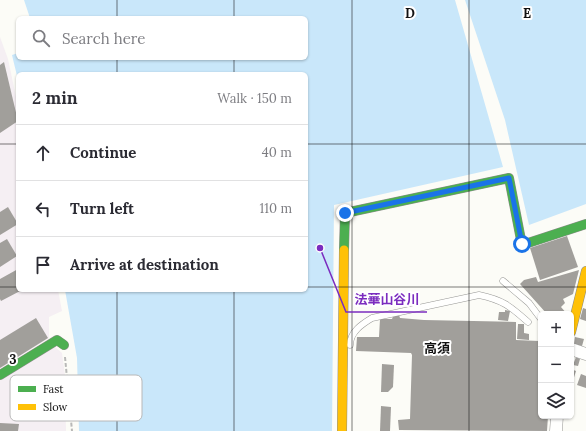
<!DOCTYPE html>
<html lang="en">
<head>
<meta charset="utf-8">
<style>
  body { margin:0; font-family:Lora,"Noto Sans JP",serif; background:#f2f2f3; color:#2b2b33 }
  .controls { position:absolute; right:12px; bottom:12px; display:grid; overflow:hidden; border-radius:6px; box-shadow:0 1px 3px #0004 }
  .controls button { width:36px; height:36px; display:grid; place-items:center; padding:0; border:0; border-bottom:1px solid #e1e1e2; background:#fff; color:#2b2b33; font:20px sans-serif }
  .stop { position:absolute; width:12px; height:12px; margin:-9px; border:3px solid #1a73e8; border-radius:50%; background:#fff }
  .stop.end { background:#1a73e8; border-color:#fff; box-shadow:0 1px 4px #0008 }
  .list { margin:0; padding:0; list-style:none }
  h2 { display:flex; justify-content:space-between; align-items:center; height:52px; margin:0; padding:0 16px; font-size:17px }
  h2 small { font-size:13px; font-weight:400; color:#7c7c81 }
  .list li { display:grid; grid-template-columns:26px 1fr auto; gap:12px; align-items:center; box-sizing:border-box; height:56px; padding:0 16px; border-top:1px solid #e1e1e2 }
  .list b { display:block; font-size:15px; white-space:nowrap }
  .list em { font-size:13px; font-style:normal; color:#7c7c81 }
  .icon { flex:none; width:22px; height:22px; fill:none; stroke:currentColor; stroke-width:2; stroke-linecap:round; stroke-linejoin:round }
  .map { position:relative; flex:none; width:586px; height:431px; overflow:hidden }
  .search { position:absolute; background:#fff; box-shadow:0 1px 3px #0004; left:16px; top:16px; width:292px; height:44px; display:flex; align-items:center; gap:10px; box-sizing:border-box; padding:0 14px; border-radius:6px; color:#7c7c81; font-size:15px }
  .panel { position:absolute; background:#fff; box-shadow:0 1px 3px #0004; left:16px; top:72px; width:292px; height:220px; border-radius:6px }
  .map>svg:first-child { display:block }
  .industrial { fill:#f5eff3 }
  .water { fill:#c9e7fa }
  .building { fill:#a19f9b }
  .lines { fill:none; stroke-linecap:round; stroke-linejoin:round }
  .lane-casing { stroke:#979795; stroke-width:7 }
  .street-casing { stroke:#979795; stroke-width:13 }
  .fast-casing { stroke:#8d8d8b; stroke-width:10 }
  .slow-casing { stroke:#8d8d8b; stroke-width:10 }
  .path { stroke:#b9b9b8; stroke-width:2; stroke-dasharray:4 2; stroke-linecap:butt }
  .lane { stroke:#fffffe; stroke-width:6 }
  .street { stroke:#fffffe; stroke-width:12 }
  .fast { stroke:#4caf50; stroke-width:9 }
  .slow { stroke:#ffc107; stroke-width:9 }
  .route { stroke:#1a73e8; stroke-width:5 }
  .grid { fill:none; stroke:#111; stroke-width:1; stroke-opacity:0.55 }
  .labels { text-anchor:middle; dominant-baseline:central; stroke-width:4; stroke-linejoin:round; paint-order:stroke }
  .neighbourhood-label { font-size:13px; font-weight:bold; fill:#111; stroke:#fff }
  .key { fill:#fff; stroke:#b8b8b8; stroke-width:1 }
  .key-label { font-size:11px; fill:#111 }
  .grid-label { font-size:13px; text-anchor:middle; font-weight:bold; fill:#111; stroke:#fff; stroke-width:4; stroke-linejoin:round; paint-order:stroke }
  .leader { fill:none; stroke:#7b2cbf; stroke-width:1.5 }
  .callout-dot { fill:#7b2cbf; stroke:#fff; stroke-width:1.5 }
  .callout-label { font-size:13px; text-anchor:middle; font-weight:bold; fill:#7b2cbf; stroke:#fff; stroke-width:4; stroke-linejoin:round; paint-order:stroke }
</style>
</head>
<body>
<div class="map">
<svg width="586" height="431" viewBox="0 0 586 431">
  <rect width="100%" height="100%" fill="#fcfcf7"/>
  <g class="industrial">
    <polygon points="0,37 8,59 18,106 18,290 58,290 62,311 49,317 49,338 0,369"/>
    <polygon points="55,347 62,353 65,375 66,431 0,431 0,379"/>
  </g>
  <g class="water">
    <polygon points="24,0 455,0 503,167 334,205 332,431 79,431 77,358 65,290 306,290 306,74 18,74 18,80 12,55 18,53 18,58 306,58 306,18 30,18"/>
    <polygon points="465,0 586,0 586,204 529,225 505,120"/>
  </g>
  <g class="building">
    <polygon points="4,62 18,121 0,133 0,65"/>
    <polygon points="8,207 18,224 0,235 0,212"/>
    <polygon points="567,236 578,267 540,280 530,248"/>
    <polygon points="7,239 17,256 0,267 0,243"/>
    <polygon points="18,269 18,290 22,290 1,301 0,299 0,279"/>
    <polygon points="579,270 573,294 563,299 565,303 561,307 567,314 547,314 520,284 524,280 536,277 538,282"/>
    <polygon points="583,308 586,309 586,321 580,319"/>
    <polygon points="505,310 510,311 508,321 498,320 499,312 505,312"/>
    <polygon points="394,314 399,315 400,318 424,320 516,322 516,340 539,341 539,344 541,344 541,416 548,416 547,431 399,430 398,420 410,419 412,355 411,353 356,351 357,337 379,337 380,319 392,319"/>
    <polygon points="36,318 48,338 0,368 0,340"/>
    <polygon points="518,324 524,324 524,333 529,334 529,340 517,339"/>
    <polygon points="575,337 584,339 582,346 574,344"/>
    <polygon points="576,357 580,359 578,366 573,365"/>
    <polygon points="382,364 394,365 393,387 388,392 381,392"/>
    <polygon points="571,369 576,371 571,387"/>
    <polygon points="581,374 586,376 586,388 577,385"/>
    <polygon points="381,406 391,407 390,431 380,431"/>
    <polygon points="0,423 19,424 18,431 0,431"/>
  </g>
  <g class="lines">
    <defs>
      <g id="lane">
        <polyline points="503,281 529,303 541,319"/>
        <path d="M350,345C350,332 362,324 372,318L479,295C503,300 510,306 528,322"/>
      </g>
      <g id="street">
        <polyline points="571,349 586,354"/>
        <polyline points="556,431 557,416"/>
      </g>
      <g id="fast">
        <polyline points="344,250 345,213 509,178 522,245 586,224"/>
        <polyline points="0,375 57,340 64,345"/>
      </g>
      <g id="slow">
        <polyline points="571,332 586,271"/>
        <polyline points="342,431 344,250"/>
      </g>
    </defs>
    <use href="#lane" class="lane-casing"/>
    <use href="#street" class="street-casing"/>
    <use href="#fast" class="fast-casing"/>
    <use href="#slow" class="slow-casing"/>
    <polyline class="path" points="65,357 72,431"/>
    <use href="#lane" class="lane"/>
    <use href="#street" class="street"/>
    <use href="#fast" class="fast"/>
    <use href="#slow" class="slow"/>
  </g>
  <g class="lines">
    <polyline class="route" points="345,213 509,178 522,244"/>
  </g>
  <path class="grid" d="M117,0V18M234,0V18M352,0V431M469,0V431M117,58V74M234,58V74M0,144H18M306,144H586M0,287H18M306,287H586M117,290V431M234,290V431"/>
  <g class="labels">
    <g class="neighbourhood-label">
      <text x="437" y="348">高須</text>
    </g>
  </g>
  <rect x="10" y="375" width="132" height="46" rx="6" class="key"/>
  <rect x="18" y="386" width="18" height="6" fill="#4caf50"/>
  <rect x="18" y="404" width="18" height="6" fill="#ffc107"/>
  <g class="key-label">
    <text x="43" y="393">Fast</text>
    <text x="43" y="411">Slow</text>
  </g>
  <g class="grid-label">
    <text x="410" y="18">D</text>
    <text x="527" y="18">E</text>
    <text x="13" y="364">3</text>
  </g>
  <path class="leader" d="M320 248L346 312H427"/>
  <circle class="callout-dot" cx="320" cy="248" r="4"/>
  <g class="callout-label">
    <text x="387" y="304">法華山谷川</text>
  </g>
</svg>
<div class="controls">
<button>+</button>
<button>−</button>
<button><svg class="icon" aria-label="layers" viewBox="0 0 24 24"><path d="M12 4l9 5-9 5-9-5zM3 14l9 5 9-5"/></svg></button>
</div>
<div class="stop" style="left:522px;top:244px"></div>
<div class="stop end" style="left:345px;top:213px"></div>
<div class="search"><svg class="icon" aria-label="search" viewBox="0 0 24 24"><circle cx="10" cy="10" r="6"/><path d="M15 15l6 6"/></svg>Search here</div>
<section class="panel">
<h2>2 min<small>Walk · 150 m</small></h2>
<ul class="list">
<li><svg class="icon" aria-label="ahead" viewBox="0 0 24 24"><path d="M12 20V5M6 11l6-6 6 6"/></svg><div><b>Continue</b></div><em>40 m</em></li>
<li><svg class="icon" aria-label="left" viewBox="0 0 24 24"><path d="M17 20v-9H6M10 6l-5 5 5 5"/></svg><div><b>Turn left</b></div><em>110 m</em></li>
<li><svg class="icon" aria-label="arrive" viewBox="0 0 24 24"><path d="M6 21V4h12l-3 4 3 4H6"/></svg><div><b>Arrive at destination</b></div></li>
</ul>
</section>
</div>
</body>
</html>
